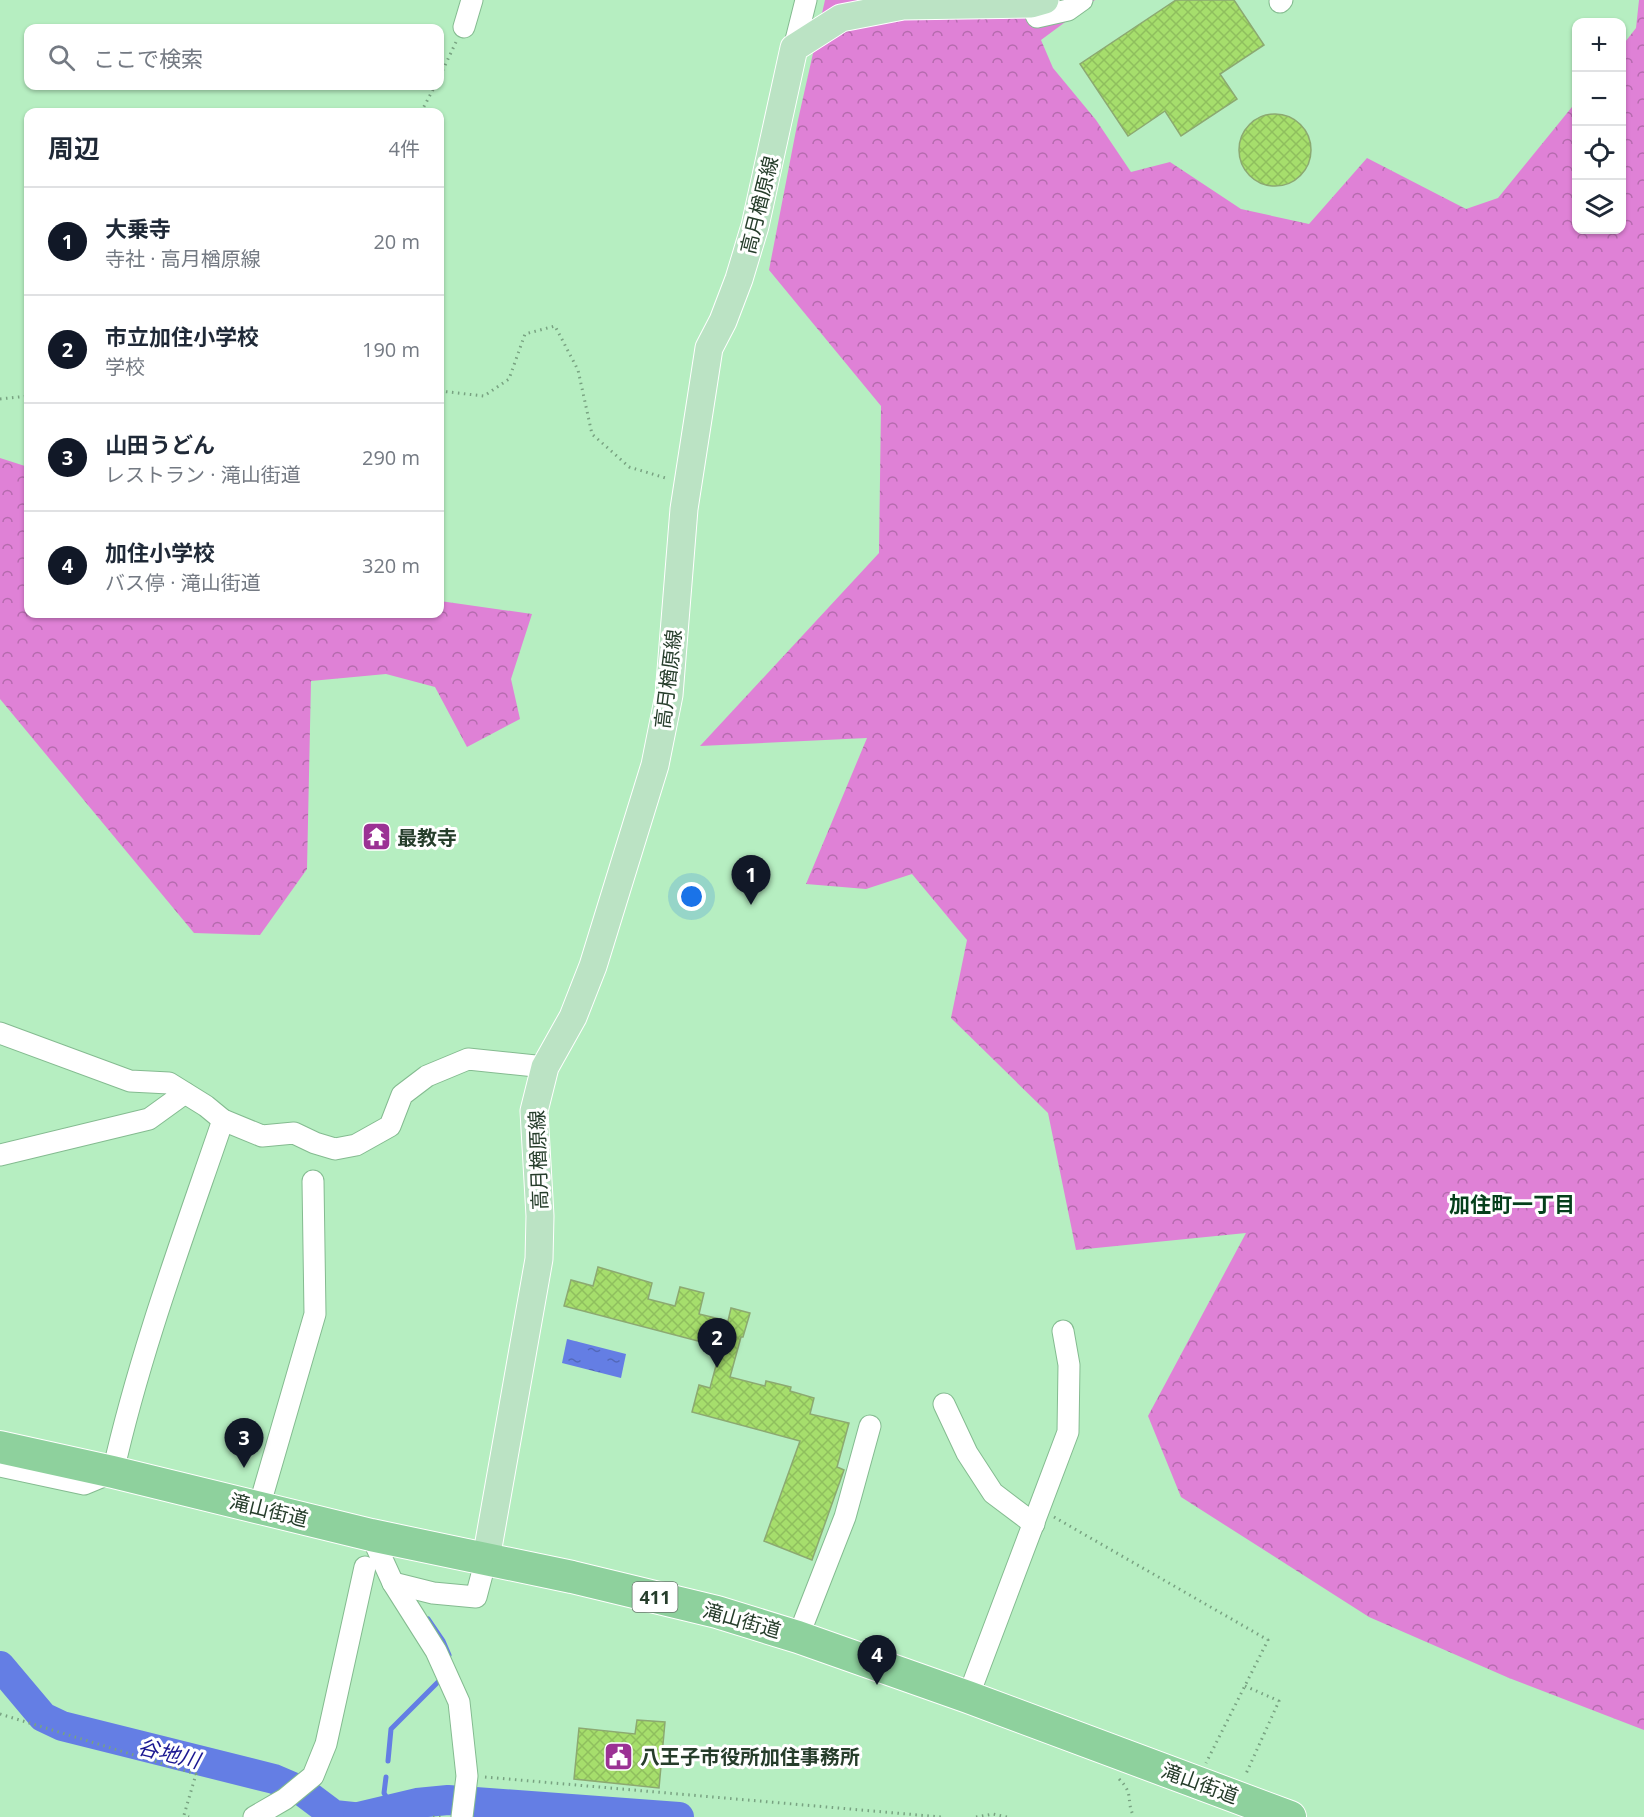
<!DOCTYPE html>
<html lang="ja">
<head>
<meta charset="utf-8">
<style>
  body { margin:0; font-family:"Open Sans","Noto Sans JP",sans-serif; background:#f2f2f3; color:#1f2937 }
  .controls { position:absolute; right:18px; top:18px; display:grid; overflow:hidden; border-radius:12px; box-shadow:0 2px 4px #0004 }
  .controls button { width:54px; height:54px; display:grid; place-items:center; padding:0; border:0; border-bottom:2px solid #e0e1e3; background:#fff; color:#1f2937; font:30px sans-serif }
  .you { position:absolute; left:692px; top:897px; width:21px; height:21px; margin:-15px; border:4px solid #fff; border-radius:50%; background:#1a73e8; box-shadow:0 0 0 9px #1a73e833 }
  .badge { display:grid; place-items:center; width:39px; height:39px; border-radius:50%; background:#111827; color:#fff; font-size:20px; font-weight:700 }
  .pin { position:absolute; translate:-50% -50px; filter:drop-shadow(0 2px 3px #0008) }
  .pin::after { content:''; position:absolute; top:32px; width:21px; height:18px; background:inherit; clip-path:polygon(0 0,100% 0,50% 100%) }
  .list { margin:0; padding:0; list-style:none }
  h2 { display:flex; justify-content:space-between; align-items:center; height:78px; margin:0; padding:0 24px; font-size:26px }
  h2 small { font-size:20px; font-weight:400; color:#747a83 }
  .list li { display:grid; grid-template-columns:39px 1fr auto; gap:18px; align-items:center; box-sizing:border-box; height:108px; padding:0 24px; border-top:2px solid #e0e1e3 }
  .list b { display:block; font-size:22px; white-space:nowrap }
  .list p { margin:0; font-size:20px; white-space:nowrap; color:#747a83 }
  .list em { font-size:20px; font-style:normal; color:#747a83 }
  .icon { flex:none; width:33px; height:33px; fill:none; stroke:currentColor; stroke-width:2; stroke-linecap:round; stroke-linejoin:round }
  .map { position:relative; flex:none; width:1644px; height:1817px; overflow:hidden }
  .search { position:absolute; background:#fff; box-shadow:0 2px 4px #0004; left:24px; top:24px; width:420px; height:66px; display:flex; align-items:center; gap:15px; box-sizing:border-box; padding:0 21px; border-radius:12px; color:#747a83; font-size:22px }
  .panel { position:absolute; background:#fff; box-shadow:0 2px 4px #0004; left:24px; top:108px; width:420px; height:510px; border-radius:12px }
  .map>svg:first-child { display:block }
  .forest { fill:url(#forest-crowns) }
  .water { fill:url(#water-ripples) }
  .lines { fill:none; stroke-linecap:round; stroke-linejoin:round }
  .stream { stroke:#647ee4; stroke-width:5 }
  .river { stroke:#647ee4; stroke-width:30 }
  .building { fill:url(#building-cross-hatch); stroke:#8ca971; stroke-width:1.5 }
  .minor-casing { stroke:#84bb90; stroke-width:23 }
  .major-casing { stroke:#fff; stroke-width:29 }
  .highway-casing { stroke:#fff; stroke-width:34 }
  .path { stroke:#78a281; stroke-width:3; stroke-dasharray:1.5 4.5; stroke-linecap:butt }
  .minor { stroke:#fff; stroke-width:21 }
  .major { stroke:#bbe3c4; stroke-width:27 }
  .highway { stroke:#8ed19d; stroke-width:32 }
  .labels { text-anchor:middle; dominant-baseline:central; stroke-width:6; stroke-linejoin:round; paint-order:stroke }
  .shield { fill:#fff; stroke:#67776b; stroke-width:1.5 }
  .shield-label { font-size:18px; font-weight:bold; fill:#263d2b }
  .street-label { font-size:20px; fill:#263d2b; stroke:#fff }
  .poi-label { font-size:20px; font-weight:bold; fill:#263d2b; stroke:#fff; text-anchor:start }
  .neighbourhood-label { font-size:21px; font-weight:bold; fill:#053f1b; stroke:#fff }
  .water-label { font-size:21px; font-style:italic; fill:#1b1892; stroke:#fff }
</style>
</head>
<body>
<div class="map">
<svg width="1644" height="1817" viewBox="0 0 1644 1817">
  <defs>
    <pattern id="forest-crowns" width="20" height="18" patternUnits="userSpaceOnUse" patternTransform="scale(1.5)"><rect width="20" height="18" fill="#df81d6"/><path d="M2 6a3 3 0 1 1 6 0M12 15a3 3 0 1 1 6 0" fill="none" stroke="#b56bae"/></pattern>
    <pattern id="water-ripples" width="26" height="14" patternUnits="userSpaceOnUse" patternTransform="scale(1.5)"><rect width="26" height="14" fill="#647ee4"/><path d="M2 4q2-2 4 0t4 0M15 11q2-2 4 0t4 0" fill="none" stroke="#5268b9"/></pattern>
    <pattern id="building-cross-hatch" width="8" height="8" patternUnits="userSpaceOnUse" patternTransform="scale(1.5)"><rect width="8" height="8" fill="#a6de6c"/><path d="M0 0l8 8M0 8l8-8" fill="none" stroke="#8fbf5e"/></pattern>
  </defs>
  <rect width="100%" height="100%" fill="#b6eec1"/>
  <g class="forest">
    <polygon points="825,0 1095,0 1041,40 1053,68 1096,120 1131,172 1170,162 1241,209 1309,224 1367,158 1466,209 1498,198 1576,102 1576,230 1622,230 1622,46 1636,28 1639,0 1644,0 1644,1730 1509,1678 1369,1617 1181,1497 1148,1416 1246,1233 1076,1250 1048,1113 951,1018 967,940 912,874 866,889 806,884 867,738 700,746 879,553 881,406 769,270 798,120"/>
    <polygon points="0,458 28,467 28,614 440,614 440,601 532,614 511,679 520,719 467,747 435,687 386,674 311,681 307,869 260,935 194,933 0,699"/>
  </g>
  <polygon class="water" points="567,1339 626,1354 621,1378 562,1363"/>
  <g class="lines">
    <g class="stream">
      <polyline points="428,1619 443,1641 449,1655"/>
      <polyline points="388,1761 391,1729 442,1678"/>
      <polyline points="386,1777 384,1793 393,1809"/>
    </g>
    <g class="river">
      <polyline points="0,1666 43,1717 62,1726 274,1779 302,1791 334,1815 353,1817"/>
      <polyline points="358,1817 417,1803 448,1800 679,1817"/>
    </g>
  </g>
  <g class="building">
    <polygon points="1176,0 1234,0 1264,45 1220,74 1237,99 1181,136 1165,111 1128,136 1080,64"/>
    <circle cx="1275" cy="150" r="36"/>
    <polygon points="598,1267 652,1283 648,1299 675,1306 680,1287 704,1293 699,1314 728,1321 731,1308 750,1313 743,1337 741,1337 730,1377 765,1386 766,1381 791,1387 790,1391 814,1398 810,1414 849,1423 837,1467 844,1470 812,1560 764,1541 800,1441 692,1412 699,1385 710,1388 721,1347 564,1306 571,1280 593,1286"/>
    <polygon points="637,1720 665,1722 659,1788 574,1779 579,1728 635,1734"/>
  </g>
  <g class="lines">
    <defs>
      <g id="minor">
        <polyline points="1280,2 1282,0"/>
        <polyline points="1031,4 1037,17 1068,10 1082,0"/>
        <polyline points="464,27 472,0"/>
        <polyline points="794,48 806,0"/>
        <polyline points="0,1033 130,1081 169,1083 206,1106 223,1120 262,1136 294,1133 315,1143 335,1149 356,1145 390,1126 402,1095 427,1076 468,1059 545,1067"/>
        <polyline points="0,1155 149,1119 185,1093"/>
        <polyline points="944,1404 967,1453 993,1493 1034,1524"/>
        <path d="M0,1466L84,1484L113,1472C140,1352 183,1237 223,1120"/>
        <polyline points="259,1507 315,1314 313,1181"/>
        <polyline points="371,1535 393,1583 436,1651 459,1702 467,1776 462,1817"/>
        <polyline points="393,1583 433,1593 476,1597 486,1559"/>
        <polyline points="798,1637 845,1517 870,1426"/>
        <polyline points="968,1697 1068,1432 1069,1365 1063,1331"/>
        <polyline points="254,1817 285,1799 313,1776 326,1744 365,1567"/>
      </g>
      <polyline id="major" points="486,1559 539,1259 540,1216 534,1111 545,1067 573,1017 593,966 655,765 669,695 684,509 709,348 723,321 739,279 755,226 794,48 841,18 903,6 1031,4 1045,0"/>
      <polyline id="highway" points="0,1447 113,1472 371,1535 572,1577 717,1612 798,1637 968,1697 1290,1817"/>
    </defs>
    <use href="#minor" class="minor-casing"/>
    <use href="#major" class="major-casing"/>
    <use href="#highway" class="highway-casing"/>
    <g class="path">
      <polyline points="440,76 456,42"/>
      <polyline points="421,112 435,86"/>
      <polyline points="440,391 484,396 509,379 525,334 555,326 578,370 592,434 629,467 669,479"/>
      <polyline points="0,399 28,396"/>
      <polyline points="1054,1517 1268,1640 1206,1763"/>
      <polyline points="1245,1686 1279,1701 1245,1776"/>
      <polyline points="0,1714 196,1774 184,1815 189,1817"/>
      <polyline points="485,1777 941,1817"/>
      <path d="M1119,1779C1135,1795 1125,1799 1134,1817"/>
      <polyline points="433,1817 444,1817"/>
      <polyline points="976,1817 993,1814 1007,1817"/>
    </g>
    <use href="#minor" class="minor"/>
    <use href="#major" class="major"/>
    <use href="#highway" class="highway"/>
  </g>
  <defs>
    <symbol id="temple-square" viewBox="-11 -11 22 22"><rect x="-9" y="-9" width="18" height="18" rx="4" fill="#9b3294" stroke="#fff"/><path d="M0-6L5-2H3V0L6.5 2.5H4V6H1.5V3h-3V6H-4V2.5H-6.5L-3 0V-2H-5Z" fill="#fff"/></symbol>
    <symbol id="civic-square" viewBox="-11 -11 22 22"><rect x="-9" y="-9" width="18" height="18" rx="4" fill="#9b3294" stroke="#fff"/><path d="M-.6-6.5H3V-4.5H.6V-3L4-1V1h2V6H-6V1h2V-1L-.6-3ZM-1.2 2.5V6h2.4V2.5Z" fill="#fff"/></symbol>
  </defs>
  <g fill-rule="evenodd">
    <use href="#temple-square" x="360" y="820" width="33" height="33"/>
    <use href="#civic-square" x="602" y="1740" width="33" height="33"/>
  </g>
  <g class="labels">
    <rect class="shield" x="632.5" y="1582" width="45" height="30" rx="4.5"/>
    <g class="shield-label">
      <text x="655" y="1597">411</text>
    </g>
    <g class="street-label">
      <text transform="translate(759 205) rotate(-76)">高月楢原線</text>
      <text transform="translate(668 679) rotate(-83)">高月楢原線</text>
      <text transform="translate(538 1160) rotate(-92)">高月楢原線</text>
      <text transform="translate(269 1510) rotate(14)">滝山街道</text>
      <text transform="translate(742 1620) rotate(16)">滝山街道</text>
      <text transform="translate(1200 1783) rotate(20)">滝山街道</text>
    </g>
    <g class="poi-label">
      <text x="397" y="837">最教寺</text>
      <text x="640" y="1756">八王子市役所加住事務所</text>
    </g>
    <g class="neighbourhood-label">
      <text x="1512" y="1204">加住町一丁目</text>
    </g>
    <g class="water-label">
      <text transform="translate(169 1753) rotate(14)">谷地川</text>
    </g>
  </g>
</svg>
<div class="controls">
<button>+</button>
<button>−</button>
<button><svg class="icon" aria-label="locate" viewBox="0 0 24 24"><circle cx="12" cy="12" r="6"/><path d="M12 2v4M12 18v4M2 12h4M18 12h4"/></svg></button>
<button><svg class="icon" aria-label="layers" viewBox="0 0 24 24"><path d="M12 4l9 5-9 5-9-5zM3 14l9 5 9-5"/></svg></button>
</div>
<div class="you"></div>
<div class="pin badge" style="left:751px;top:905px">1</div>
<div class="pin badge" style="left:717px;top:1368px">2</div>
<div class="pin badge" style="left:244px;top:1468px">3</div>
<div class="pin badge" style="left:877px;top:1685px">4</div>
<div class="search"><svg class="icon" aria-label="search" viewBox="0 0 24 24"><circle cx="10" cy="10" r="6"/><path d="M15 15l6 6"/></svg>ここで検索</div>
<section class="panel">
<h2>周辺<small>4件</small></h2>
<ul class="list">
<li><span class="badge">1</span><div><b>大乗寺</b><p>寺社 · 高月楢原線</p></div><em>20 m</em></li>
<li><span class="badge">2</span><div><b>市立加住小学校</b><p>学校</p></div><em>190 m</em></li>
<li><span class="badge">3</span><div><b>山田うどん</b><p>レストラン · 滝山街道</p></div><em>290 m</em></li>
<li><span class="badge">4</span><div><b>加住小学校</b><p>バス停 · 滝山街道</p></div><em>320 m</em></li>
</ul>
</section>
</div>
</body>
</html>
